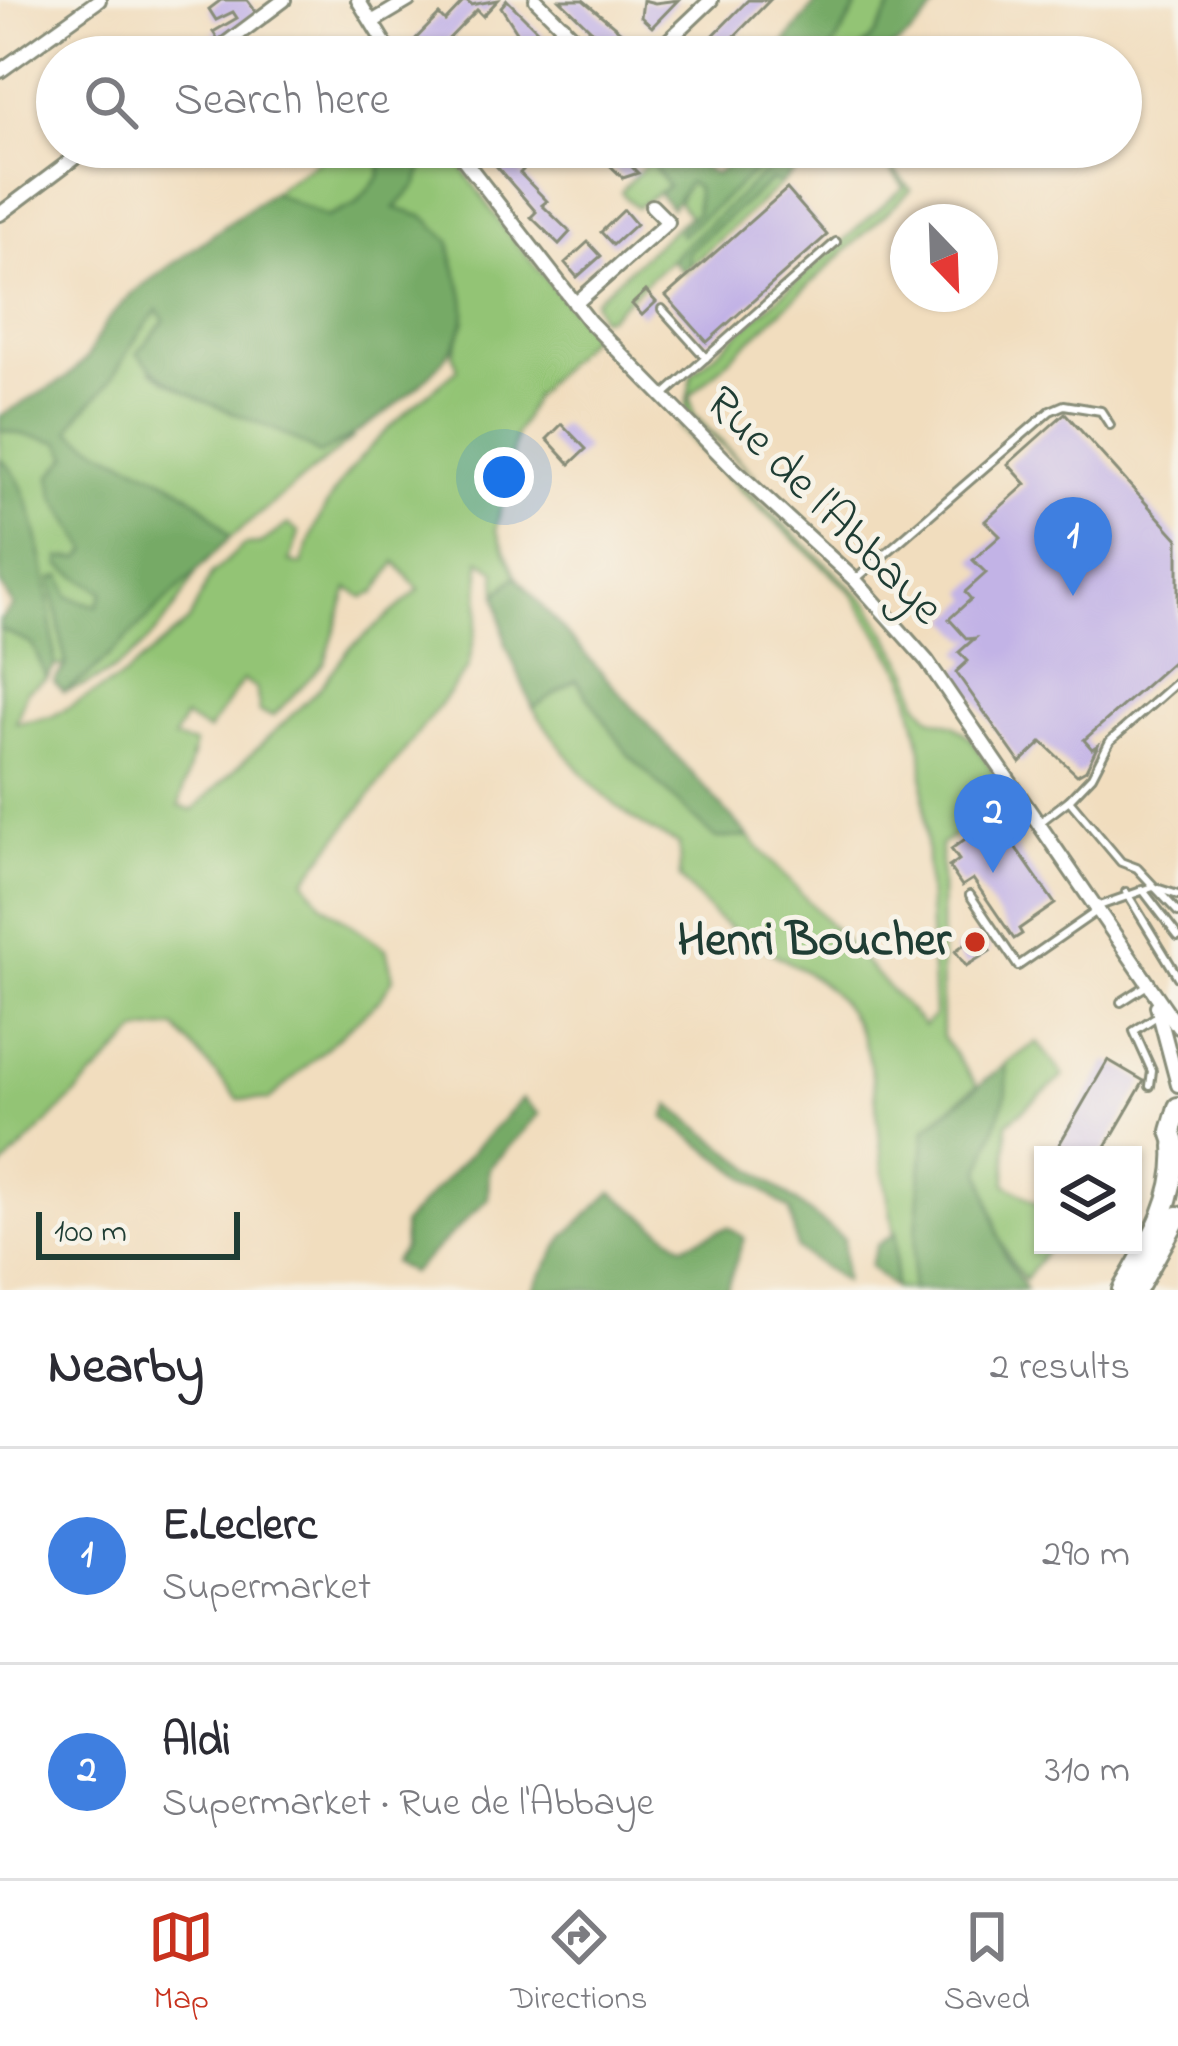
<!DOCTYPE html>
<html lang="en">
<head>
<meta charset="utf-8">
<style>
  body { margin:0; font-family:"Indie Flower",sans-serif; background:#f7f7f7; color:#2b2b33 }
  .controls { position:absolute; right:36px; bottom:36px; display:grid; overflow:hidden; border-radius:0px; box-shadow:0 3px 9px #0004 }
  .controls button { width:108px; height:108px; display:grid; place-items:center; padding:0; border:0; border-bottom:3px solid #e1e1e2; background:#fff; color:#2b2b33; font:60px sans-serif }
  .compass { position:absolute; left:890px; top:204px; width:108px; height:108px; border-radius:50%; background:#fff; box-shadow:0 3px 9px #0004; rotate:157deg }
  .scale { position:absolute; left:36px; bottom:30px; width:204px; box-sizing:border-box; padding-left:12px; border:6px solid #1f3d34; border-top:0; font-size:33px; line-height:42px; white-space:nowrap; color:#1f3d34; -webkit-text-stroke:9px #f7f3e8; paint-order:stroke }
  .you { position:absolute; left:504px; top:477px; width:42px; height:42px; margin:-30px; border:9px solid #fff; border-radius:50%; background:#1a73e8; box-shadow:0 0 0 18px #1a73e833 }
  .badge { display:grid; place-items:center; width:78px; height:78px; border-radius:50%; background:#c8321e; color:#fff; font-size:39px; font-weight:700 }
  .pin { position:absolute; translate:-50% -99px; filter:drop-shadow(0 3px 6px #0008) }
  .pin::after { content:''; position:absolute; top:63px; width:42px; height:36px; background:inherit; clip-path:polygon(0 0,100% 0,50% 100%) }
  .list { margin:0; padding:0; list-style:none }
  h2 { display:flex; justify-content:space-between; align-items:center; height:156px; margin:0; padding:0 48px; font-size:51px }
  h2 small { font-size:39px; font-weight:400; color:#7c7c81 }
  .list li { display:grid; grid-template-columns:78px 1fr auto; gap:36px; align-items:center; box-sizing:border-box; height:216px; padding:0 48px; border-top:3px solid #e1e1e2 }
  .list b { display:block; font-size:45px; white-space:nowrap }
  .list p { margin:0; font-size:39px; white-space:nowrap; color:#7c7c81 }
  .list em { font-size:39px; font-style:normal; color:#7c7c81 }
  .icon { flex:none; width:66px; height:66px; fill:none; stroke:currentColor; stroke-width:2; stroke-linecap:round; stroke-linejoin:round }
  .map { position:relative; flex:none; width:1178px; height:1290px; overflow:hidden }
  .search { position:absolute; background:#fff; box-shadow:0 3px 9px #0004; left:36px; right:36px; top:36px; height:132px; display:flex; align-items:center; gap:30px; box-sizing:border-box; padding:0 42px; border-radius:66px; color:#7c7c81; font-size:45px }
  .sheet { height:588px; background:#fff }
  nav { display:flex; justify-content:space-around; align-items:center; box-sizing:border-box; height:168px; border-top:3px solid #e1e1e2; background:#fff; font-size:33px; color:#7c7c81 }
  nav a { display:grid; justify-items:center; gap:6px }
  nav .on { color:#c8321e }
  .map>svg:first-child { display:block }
  .green { fill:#93c474; stroke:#598054; stroke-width:3; fill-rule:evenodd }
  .forest { fill:#76aa66; stroke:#4a744d; stroke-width:3 }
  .building { fill:#c2b3e6 }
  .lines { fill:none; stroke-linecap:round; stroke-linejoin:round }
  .lane-casing { stroke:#888d79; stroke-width:12 }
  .street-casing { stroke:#888d79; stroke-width:18 }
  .primary-casing { stroke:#888d79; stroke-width:24 }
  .lane { stroke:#fff; stroke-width:6 }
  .street { stroke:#fff; stroke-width:12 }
  .primary { stroke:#fff; stroke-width:18 }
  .poi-dot { fill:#c8321e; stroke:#f7f3e8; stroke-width:4.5 }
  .labels { text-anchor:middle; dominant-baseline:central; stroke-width:10; stroke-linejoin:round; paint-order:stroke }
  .street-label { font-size:48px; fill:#1f3d34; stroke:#f7f3e8 }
  .poi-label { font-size:48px; font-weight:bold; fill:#1f3d34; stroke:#f7f3e8; text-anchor:end }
</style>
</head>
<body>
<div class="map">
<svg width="1178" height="1290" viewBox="0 0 1178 1290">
  <rect width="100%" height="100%" fill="#f7f3e8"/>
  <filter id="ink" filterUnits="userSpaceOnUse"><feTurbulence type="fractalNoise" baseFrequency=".00833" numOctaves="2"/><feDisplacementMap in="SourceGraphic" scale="24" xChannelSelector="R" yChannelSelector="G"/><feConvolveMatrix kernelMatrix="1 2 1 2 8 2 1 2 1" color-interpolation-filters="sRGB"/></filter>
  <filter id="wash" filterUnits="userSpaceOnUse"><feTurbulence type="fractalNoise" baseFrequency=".004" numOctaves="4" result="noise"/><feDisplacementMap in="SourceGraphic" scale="48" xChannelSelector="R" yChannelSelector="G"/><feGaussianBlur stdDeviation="2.7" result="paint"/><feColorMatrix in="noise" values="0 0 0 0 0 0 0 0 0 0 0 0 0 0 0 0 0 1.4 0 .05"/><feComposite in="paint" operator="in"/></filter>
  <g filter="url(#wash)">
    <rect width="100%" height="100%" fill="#f1ddbe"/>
    <g class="green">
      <path d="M851,0H895L876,34L852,57H807C836,50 842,34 856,8Z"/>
      <polygon points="339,147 381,147 380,176 356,204 327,217 272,192"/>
      <path d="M415,147H448L503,227L592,334L535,395L516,434L496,529L516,576L497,595L496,571L480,560L479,614L468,668L305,880L322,904L386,949L393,978L381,998L269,1100L238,1099L175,1027L139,1031L0,1170V629L32,644L47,678L27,690L16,723L51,717L123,677L189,621L211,575L244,545L260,544L288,524L299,532L290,562L302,565C325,477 390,425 458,369L453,354L465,320L450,241L394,209L417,183L425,162ZM396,562L419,590L349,649L319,689L193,810L179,806L195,744L174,739L184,717L208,731L243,680L256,688L260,712L273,716L325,662L348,588L363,597L375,593Z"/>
      <polygon points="662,147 672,147 675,162 662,177 668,186 636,208 621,192"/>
      <polygon points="783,147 793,147 608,317 600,318 594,301 689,215 678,202 689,181 697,188 697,212 679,230"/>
      <polygon points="873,147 911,190 690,396 694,415 756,477 685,411 692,374 904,187"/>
      <polygon points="772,180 781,184 690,266 688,252"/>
      <path d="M159,309L164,321L151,370C202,407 266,417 319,453L354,437L230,538C193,480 123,468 70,432L80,409L111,380L128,343Z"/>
      <path d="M677,425L869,604L911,674L918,703L931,718L954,725L971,738L1008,796L941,845L942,1037L977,1085L925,1129L911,1290L894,1288C900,1245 889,1211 883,1169C874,1104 880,1027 820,982C791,960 755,946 725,924C708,912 694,893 680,878L679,844C612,815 573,767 533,708L576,679L628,754L715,838L749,837L924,1026L934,1016L922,751L905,676L851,592L719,470Z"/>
      <path d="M0,430L60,442L68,456L70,517L89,550L81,558L82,574L104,592L98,607L69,597L52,580L66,665L55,666C53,626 36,477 0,460Z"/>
      <path d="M201,562C173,620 129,675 63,692L90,674Z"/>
      <path d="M1037,1042L1064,1076L1007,1123L1006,1184L1043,1207V1245H1050L1025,1280C1003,1252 977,1203 982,1166C987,1129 1007,1101 1006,1064Z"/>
    </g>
    <g class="forest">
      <polygon points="818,0 851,0 856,8 830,52 774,57"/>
      <path d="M895,0H940C919,33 892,57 853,57L876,34Z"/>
      <path d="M381,147H418L425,162L417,184L395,208L425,217L450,241C451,269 466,285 465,313C463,365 364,432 319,454C262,414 183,408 137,353L164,321L158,310C138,332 128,352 113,377C100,398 80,408 70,431C127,472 187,471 230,538L90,674L63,692L54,681L66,665L51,580L61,576L69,597L97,606L103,592L61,566L60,558H81L88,550L54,496L51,476L68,456L60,442L0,430V416L65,379L87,358L105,323L131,294L272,192L327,217L356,204L380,176Z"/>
      <polygon points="672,147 719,147 700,165 715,175 749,147 783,147 681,236 678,230 697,212 697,188 689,182 671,208 659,194 668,186 652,164 663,157 674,162"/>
      <polygon points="793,147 821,147 781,184 771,180 688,252 690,266 683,272 672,260 680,250"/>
      <path d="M0,460C38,477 53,625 55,666L47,678L32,644L0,629V620L13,606L0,583Z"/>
      <polygon points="516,576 539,603 749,837 715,838 628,754 576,680 533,708 506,645 497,595"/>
      <polygon points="1006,1064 1007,1092 981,1170 1004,1254 1026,1290 911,1290 925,1129"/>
      <polygon points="522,1099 539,1114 489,1168 488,1199 411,1273 393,1262 404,1248 403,1224"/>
      <polygon points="670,1105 844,1239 844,1281 797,1249 790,1210 665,1118"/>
      <polygon points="612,1192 683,1246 728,1227 744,1238 726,1290 532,1290 565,1236"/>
      <polygon points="896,1233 894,1288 870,1266 877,1245"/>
    </g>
    <g id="blocks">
      <g class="building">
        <polygon points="221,0 247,0 257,13 220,42 213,32 237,18 233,12 216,20 209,9"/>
        <polygon points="465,0 471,5 498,0 483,16 477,10 431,57 405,57 402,53 439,15 445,21"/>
        <polygon points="507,0 544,37 530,52 501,7"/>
        <polygon points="560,0 583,0 639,47 628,57 619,57"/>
        <polygon points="643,0 655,3 678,0 652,27 641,17"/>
        <polygon points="748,0 770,0 714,57 692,57"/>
        <polygon points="491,147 501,147 523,170 520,173 547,201 542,205 570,232 559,244 531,217 536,212 485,153"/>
        <polygon points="591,147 612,147 638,173 623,178"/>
        <polygon points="787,189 827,235 707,342 666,296"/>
        <polygon points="624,210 636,224 613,245 601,232"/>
        <polygon points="588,242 601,256 577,277 565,263"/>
        <polygon points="646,291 656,302 642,315 632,304"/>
        <polygon points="1065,413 1178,539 1178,657 1084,740 1092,749 1098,745 1086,770 1077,775 1042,742 1020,763 956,672 968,661 959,652 975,638 967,639 949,619 971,599 965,592 986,573 973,560 1000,536 985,521 1026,484 1008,464"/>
        <polygon points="562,424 586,449 570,464 547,439"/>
        <polygon points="995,818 1055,904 1019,929 1022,934 1014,939 973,879 962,886 949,867 959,860 951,849"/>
        <polygon points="978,934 990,951 966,966 955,951"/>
        <polygon points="1108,1060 1144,1081 1101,1155 1053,1155"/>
      </g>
    </g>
  </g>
  <g filter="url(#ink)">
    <use href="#blocks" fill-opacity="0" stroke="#888d79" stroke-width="3"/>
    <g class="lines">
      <defs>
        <g id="lane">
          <polyline points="662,309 706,358"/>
          <polyline points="664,395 836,242"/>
          <polyline points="856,579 1050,411 1064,405 1101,411 1110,425"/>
          <polyline points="1069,800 1092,776 1110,741 1178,681"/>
          <polyline points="1039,823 1069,800 1121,862 1137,868 1178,912"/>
          <polyline points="1142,889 1178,936"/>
          <polyline points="1126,892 1178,977"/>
          <polyline points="970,895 1018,966 1097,911"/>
          <polyline points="1099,906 1153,887 1178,895"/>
          <polyline points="1121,1002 1146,986"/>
          <polyline points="1150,1086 1152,1071 1134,1031 1157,1016"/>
        </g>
        <g id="street">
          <polyline points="358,0 393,57"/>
          <polyline points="536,0 593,57"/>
          <polyline points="372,22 409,0"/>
          <polyline points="208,57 284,0"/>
          <polyline points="552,57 548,52 563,26"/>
          <polyline points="651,57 711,0"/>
          <polyline points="0,71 99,0"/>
          <polyline points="454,147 589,321 737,472 855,580 927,661 1178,1027"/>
          <polyline points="0,214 89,147"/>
          <polyline points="575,304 668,222 652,206"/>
          <polyline points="1157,1006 1178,1085"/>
        </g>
        <g id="primary">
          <polyline points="1178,1107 1171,1131 1178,1152"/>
          <path d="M1122,1290C1148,1245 1178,1199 1174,1146"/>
          <polyline points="1137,1290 1178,1216"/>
        </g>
      </defs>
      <use href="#lane" class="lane-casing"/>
      <use href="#street" class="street-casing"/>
      <use href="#primary" class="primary-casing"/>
      <use href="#lane" class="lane"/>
      <use href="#street" class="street"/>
      <use href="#primary" class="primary"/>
    </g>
  </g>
  <circle class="poi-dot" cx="975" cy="942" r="12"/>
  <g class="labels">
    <g class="street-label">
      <text transform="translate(823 507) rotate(45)">Rue de l'Abbaye</text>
    </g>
    <g class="poi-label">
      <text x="951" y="942">Henri Boucher</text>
    </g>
  </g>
</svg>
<div class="controls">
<button><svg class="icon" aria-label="layers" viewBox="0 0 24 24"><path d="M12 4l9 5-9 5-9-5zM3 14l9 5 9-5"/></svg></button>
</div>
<svg class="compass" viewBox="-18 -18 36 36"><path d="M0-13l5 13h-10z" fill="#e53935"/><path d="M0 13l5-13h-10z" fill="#7c7c81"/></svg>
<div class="scale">100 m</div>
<div class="you"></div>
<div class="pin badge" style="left:1073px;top:596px;background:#3f7fe0">1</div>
<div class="pin badge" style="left:993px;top:873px;background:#3f7fe0">2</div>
<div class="search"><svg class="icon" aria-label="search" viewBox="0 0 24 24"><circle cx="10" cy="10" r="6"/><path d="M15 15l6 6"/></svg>Search here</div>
</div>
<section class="sheet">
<h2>Nearby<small>2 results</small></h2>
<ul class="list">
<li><span class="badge" style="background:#3f7fe0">1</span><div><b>E.Leclerc</b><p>Supermarket</p></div><em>290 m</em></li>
<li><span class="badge" style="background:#3f7fe0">2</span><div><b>Aldi</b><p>Supermarket · Rue de l'Abbaye</p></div><em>310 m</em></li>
</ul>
</section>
<nav>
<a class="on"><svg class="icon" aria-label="map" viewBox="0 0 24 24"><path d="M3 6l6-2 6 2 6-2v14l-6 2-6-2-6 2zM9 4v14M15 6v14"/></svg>Map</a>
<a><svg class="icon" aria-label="directions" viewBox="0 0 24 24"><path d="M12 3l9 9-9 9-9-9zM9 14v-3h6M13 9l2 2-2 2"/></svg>Directions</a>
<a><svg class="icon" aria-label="saved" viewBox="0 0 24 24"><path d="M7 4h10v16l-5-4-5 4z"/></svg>Saved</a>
</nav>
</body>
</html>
